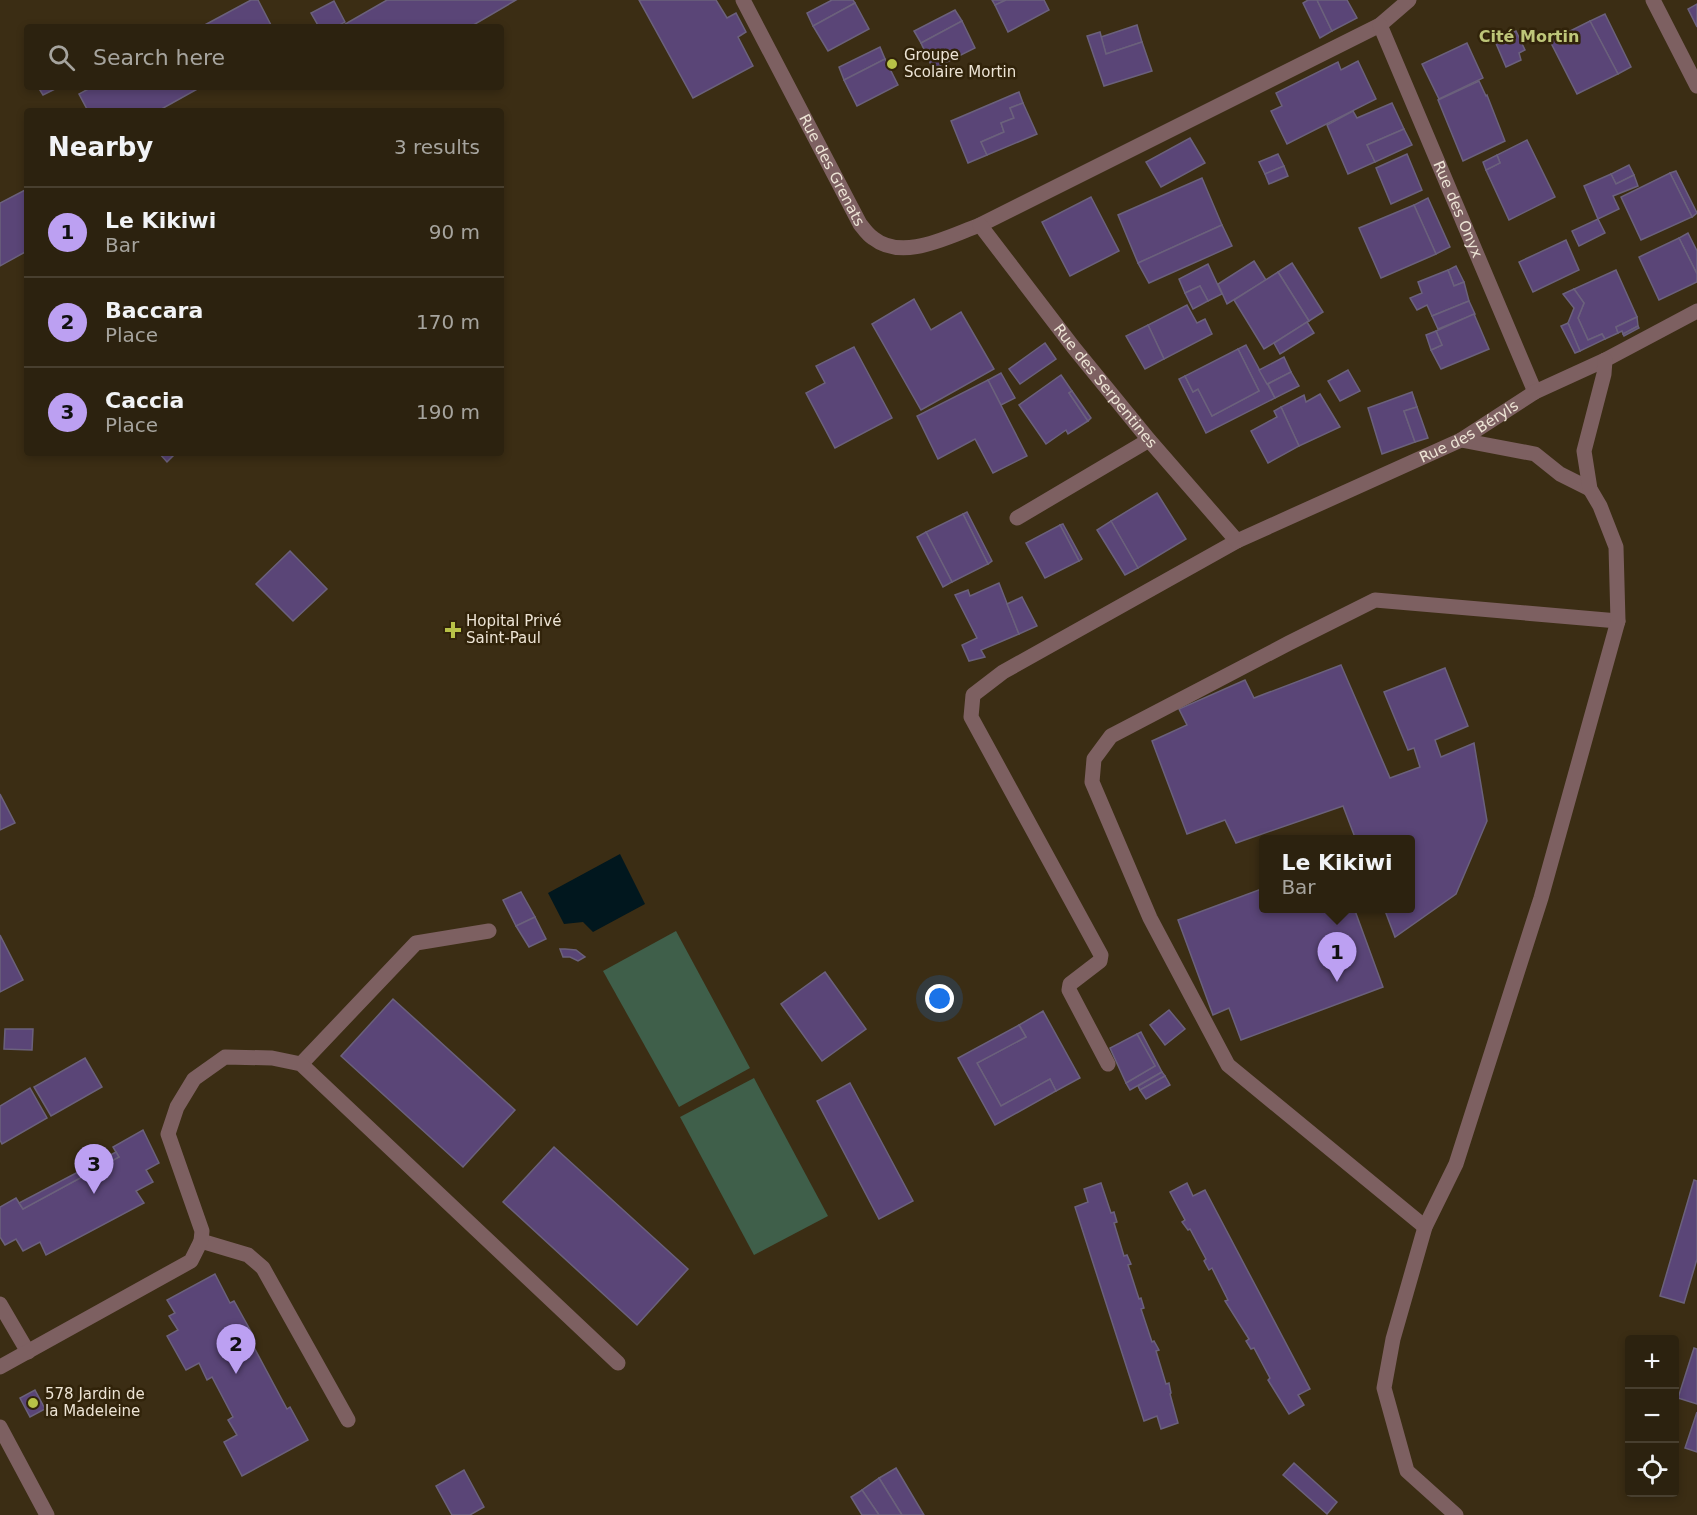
<!DOCTYPE html>
<html lang="en">
<head>
<meta charset="utf-8">
<style>
  body { margin:0; font-family:"DejaVu Sans",sans-serif; background:#382f1d; color:#f1f3f6 }
  .controls { position:absolute; right:18px; bottom:18px; display:grid; overflow:hidden; border-radius:6px; box-shadow:0 3px 9px #0003 }
  .controls button { width:54px; height:54px; display:grid; place-items:center; padding:0; border:0; border-bottom:2px solid #483f2f; background:#2c220f; color:#f1f3f6; font:30px sans-serif }
  .you { position:absolute; left:940px; top:999px; width:21px; height:21px; margin:-15px; border:4px solid #fff; border-radius:50%; background:#1a73e8; box-shadow:0 0 0 9px #1a73e833 }
  .badge { display:grid; place-items:center; width:39px; height:39px; border-radius:50%; background:#bca0f2; color:#111; font-size:20px; font-weight:700 }
  .pin { position:absolute; translate:-50% -50px; filter:drop-shadow(0 2px 3px #0008) }
  .pin::after { content:''; position:absolute; top:32px; width:21px; height:18px; background:inherit; clip-path:polygon(0 0,100% 0,50% 100%) }
  .popup { position:absolute; left:1259px; top:835px; width:156px; height:78px; box-sizing:border-box; display:grid; place-content:center; border-radius:6px; background:#2c220f; filter:drop-shadow(0 2px 4px #0005); font-size:20px; white-space:nowrap; color:#a6a49e }
  .popup b { font-size:22px; color:#f1f3f6 }
  .popup::after { content:''; position:absolute; left:50%; top:100%; margin-left:-12px; border:12px solid transparent; border-top-color:#2c220f }
  .list { margin:0; padding:0; list-style:none }
  h2 { display:flex; justify-content:space-between; align-items:center; height:78px; margin:0; padding:0 24px; font-size:26px }
  h2 small { font-size:20px; font-weight:400; color:#a6a49e }
  .list li { display:grid; grid-template-columns:39px 1fr auto; gap:18px; align-items:center; box-sizing:border-box; height:90px; padding:0 24px; border-top:2px solid #483f2f }
  .list b { display:block; font-size:22px; white-space:nowrap }
  .list p { margin:0; font-size:20px; white-space:nowrap; color:#a6a49e }
  .list em { font-size:20px; font-style:normal; color:#a6a49e }
  .icon { flex:none; width:33px; height:33px; fill:none; stroke:currentColor; stroke-width:2; stroke-linecap:round; stroke-linejoin:round }
  .map { position:relative; flex:none; width:1697px; height:1515px; overflow:hidden }
  .search { position:absolute; background:#2c220f; box-shadow:0 3px 9px #0003; left:24px; top:24px; width:480px; height:66px; display:flex; align-items:center; gap:15px; box-sizing:border-box; padding:0 21px; border-radius:6px; color:#a6a49e; font-size:22px }
  .panel { position:absolute; background:#2c220f; box-shadow:0 3px 9px #0003; left:24px; top:108px; width:480px; height:348px; border-radius:6px }
  .map>svg:first-child { display:block }
  .green { fill:#3f5f4a }
  .water { fill:#01171e }
  .building { fill:#5a4577; stroke:#6b617c; stroke-width:1.5 }
  .lines { fill:none; stroke-linecap:round; stroke-linejoin:round }
  .service { stroke:#7d6061; stroke-width:15 }
  .minor { stroke:#7d6061; stroke-width:15 }
  .poi-dot { fill:#b7c147; stroke:#31230a; stroke-width:2 }
  .labels { text-anchor:middle; dominant-baseline:central; stroke-width:5; stroke-linejoin:round; paint-order:stroke }
  .poi-label { font-size:15px; fill:#ede4d5; stroke:#31230a; text-anchor:start }
  .street-label { font-size:15px; fill:#ede4d5; stroke:#31230a }
  .neighbourhood-label { font-size:16px; font-weight:bold; fill:#bec679; stroke:#31230a }
</style>
</head>
<body>
<div class="map">
<svg width="1697" height="1515" viewBox="0 0 1697 1515">
  <rect width="100%" height="100%" fill="#3b2d14"/>
  <g class="green">
    <polygon points="676,931 750,1068 679,1107 603,971"/>
    <polygon points="754,1078 828,1216 754,1255 680,1117"/>
  </g>
  <polygon class="water" points="620,854 645,904 593,932 583,922 564,924 548,893"/>
  <g class="building">
    <polygon points="251,0 258,0 272,27 201,27"/>
    <polygon points="387,0 516,0 470,27 340,27"/>
    <polygon points="639,0 716,0 727,18 736,13 746,32 738,37 753,66 693,98"/>
    <polygon points="832,0 853,0 855,3 813,26 807,13"/>
    <polygon points="992,0 1006,0 995,5"/>
    <polygon points="1006,0 1044,0 1049,10 1008,32 995,5"/>
    <polygon points="1308,0 1317,0 1332,31 1320,38 1303,3"/>
    <polygon points="1317,0 1347,0 1357,18 1332,31"/>
    <polygon points="334,1 345,22 336,27 319,27 311,13"/>
    <polygon points="855,3 869,29 828,51 813,26"/>
    <polygon points="1697,4 1697,27 1688,9"/>
    <polygon points="955,10 962,21 921,43 914,31"/>
    <polygon points="1605,14 1631,67 1618,74 1590,21"/>
    <polygon points="962,21 975,48 933,69 921,43"/>
    <polygon points="1590,21 1618,74 1577,94 1550,41"/>
    <polygon points="1137,25 1142,42 1106,54 1101,37"/>
    <polygon points="1516,31 1525,50 1519,53 1521,60 1506,67 1495,41"/>
    <polygon points="1100,32 1106,54 1142,42 1152,71 1104,86 1087,36"/>
    <polygon points="1467,43 1483,78 1439,99 1422,64"/>
    <polygon points="880,47 885,59 844,80 839,67"/>
    <polygon points="885,59 898,85 857,106 844,80"/>
    <polygon points="1358,61 1376,99 1287,144 1271,111 1282,106 1276,93 1338,62 1341,70"/>
    <polygon points="1479,81 1486,96 1487,95 1505,141 1463,161 1438,100"/>
    <polygon points="38,87 59,87 43,95"/>
    <polygon points="92,87 201,87 158,111 88,111 79,94"/>
    <polygon points="1019,92 1023,103 1010,108 1014,118 1001,123 1004,132 981,142 987,155 968,163 951,121"/>
    <polygon points="1023,103 1037,134 987,155 981,142 1004,132 1001,123 1014,118 1010,108"/>
    <polygon points="1392,103 1404,129 1367,145 1375,162 1348,174 1327,125 1353,111 1357,118"/>
    <polygon points="1404,129 1412,145 1375,162 1367,145"/>
    <polygon points="1190,138 1205,163 1161,187 1146,162"/>
    <polygon points="1527,140 1555,197 1509,220 1486,170 1500,163 1497,155"/>
    <polygon points="1278,154 1284,166 1265,174 1259,162"/>
    <polygon points="1407,154 1422,190 1391,204 1376,168"/>
    <polygon points="1497,155 1500,163 1486,170 1483,162"/>
    <polygon points="1629,165 1634,175 1616,184 1611,174"/>
    <polygon points="1284,166 1288,176 1269,184 1265,174"/>
    <polygon points="1676,171 1697,213 1692,217 1670,173"/>
    <polygon points="1670,173 1692,217 1641,240 1621,197"/>
    <polygon points="1611,174 1616,184 1634,175 1638,186 1613,196 1619,209 1598,219 1584,186"/>
    <polygon points="1202,178 1222,225 1138,263 1118,215"/>
    <polygon points="27,189 27,251 0,266 0,203"/>
    <polygon points="1091,197 1119,251 1070,276 1042,222"/>
    <polygon points="1428,198 1450,247 1436,254 1414,205"/>
    <polygon points="1414,205 1436,254 1381,278 1359,228"/>
    <polygon points="1598,219 1605,233 1579,246 1572,231"/>
    <polygon points="1222,225 1232,246 1149,283 1138,263"/>
    <polygon points="1688,233 1697,251 1697,274 1679,238"/>
    <polygon points="1679,238 1697,274 1697,282 1659,300 1639,257"/>
    <polygon points="1566,240 1579,270 1533,292 1519,262"/>
    <polygon points="1254,261 1266,280 1227,304 1218,284"/>
    <polygon points="1292,263 1323,312 1309,321 1278,272"/>
    <polygon points="1208,264 1222,294 1208,301 1200,286 1185,293 1179,279"/>
    <polygon points="1456,266 1464,282 1454,286 1448,270"/>
    <polygon points="1448,270 1454,286 1464,282 1469,301 1432,316 1427,305 1417,310 1410,298 1422,293 1418,282"/>
    <polygon points="1616,270 1637,317 1616,327 1618,333 1605,339 1602,334 1588,340 1578,318 1584,303 1574,289"/>
    <polygon points="1278,272 1309,321 1264,349 1234,300"/>
    <polygon points="1200,286 1208,301 1193,309 1185,293"/>
    <polygon points="1574,289 1584,303 1578,318 1588,340 1602,334 1605,339 1580,351 1568,323 1574,308 1563,294"/>
    <polygon points="914,299 931,330 961,312 994,369 921,410 872,324"/>
    <polygon points="1469,301 1475,314 1438,329 1432,316"/>
    <polygon points="1187,305 1197,323 1205,319 1212,334 1164,359 1148,325"/>
    <polygon points="1474,314 1489,349 1441,369 1431,350 1442,345 1436,331"/>
    <polygon points="1637,317 1638,326 1623,334 1622,331 1618,333 1616,327"/>
    <polygon points="1307,322 1314,333 1280,354 1274,343"/>
    <polygon points="1568,323 1580,351 1575,353 1561,326"/>
    <polygon points="1148,325 1164,359 1145,369 1126,336"/>
    <polygon points="1638,326 1639,328 1624,336 1623,334"/>
    <polygon points="1436,331 1442,345 1431,350 1426,335"/>
    <polygon points="1045,343 1056,359 1020,384 1009,369"/>
    <polygon points="1246,345 1275,398 1206,433 1179,379 1185,376 1193,392 1198,389 1212,416 1259,391 1238,349"/>
    <polygon points="854,347 892,418 835,448 806,393 825,383 816,366"/>
    <polygon points="1238,349 1259,391 1212,416 1198,389 1193,392 1185,376"/>
    <polygon points="1284,357 1291,372 1267,384 1259,370"/>
    <polygon points="1348,370 1360,391 1340,401 1328,381"/>
    <polygon points="1291,372 1299,386 1275,398 1268,384"/>
    <polygon points="1001,373 1015,398 1001,405 988,380"/>
    <polygon points="1061,375 1072,391 1069,393 1088,421 1068,434 1066,430 1046,444 1019,405"/>
    <polygon points="988,380 1027,456 993,473 975,439 938,459 917,416"/>
    <polygon points="1072,391 1091,418 1088,421 1069,393"/>
    <polygon points="1412,392 1417,407 1404,411 1415,442 1382,454 1368,408"/>
    <polygon points="1320,394 1340,427 1299,446 1281,407 1304,395 1306,402"/>
    <polygon points="1281,407 1299,446 1268,463 1251,431 1277,417 1274,411"/>
    <polygon points="1417,407 1428,438 1415,442 1404,411"/>
    <polygon points="159,453 176,453 167,462"/>
    <polygon points="1157,493 1186,539 1138,568 1111,521"/>
    <polygon points="967,512 992,561 988,564 963,514"/>
    <polygon points="963,514 988,564 952,582 926,532"/>
    <polygon points="1111,521 1138,568 1125,575 1097,530"/>
    <polygon points="1063,524 1082,559 1079,561 1060,525"/>
    <polygon points="1060,525 1079,561 1045,578 1026,543"/>
    <polygon points="926,532 952,582 943,587 917,537"/>
    <polygon points="290,551 327,589 293,621 256,584"/>
    <polygon points="999,583 1019,634 981,650 985,657 969,661 962,645 977,638 955,595 968,590 970,596"/>
    <polygon points="1022,597 1037,626 1019,634 1007,604"/>
    <polygon points="1341,665 1390,778 1420,767 1414,748 1408,750 1384,692 1445,668 1468,726 1435,740 1441,757 1474,743 1487,821 1456,894 1395,937 1384,908 1410,908 1410,840 1356,840 1343,806 1236,843 1225,820 1187,834 1152,741 1187,725 1179,709 1245,680 1254,698"/>
    <polygon points="0,794 15,823 0,830"/>
    <polygon points="1264,888 1264,908 1354,908 1383,987 1241,1040 1229,1008 1213,1015 1178,920"/>
    <polygon points="521,892 535,917 516,926 503,900"/>
    <polygon points="535,917 546,939 529,947 516,926"/>
    <polygon points="0,935 23,980 0,992"/>
    <polygon points="560,949 565,949 576,950 585,957 578,961 570,957 563,957"/>
    <polygon points="825,972 866,1029 822,1061 781,1004"/>
    <polygon points="393,999 515,1110 463,1167 341,1056"/>
    <polygon points="1169,1010 1185,1029 1165,1045 1150,1025"/>
    <polygon points="1043,1011 1080,1078 1056,1091 1050,1079 1001,1106 977,1063 1026,1037 1019,1025"/>
    <polygon points="1019,1025 1026,1037 977,1063 1001,1106 1050,1079 1056,1091 995,1125 958,1058"/>
    <polygon points="5,1029 33,1029 32,1050 4,1049"/>
    <polygon points="1141,1032 1162,1072 1130,1090 1126,1083 1155,1066 1137,1034"/>
    <polygon points="1137,1034 1155,1066 1126,1083 1110,1048"/>
    <polygon points="85,1058 102,1087 51,1116 34,1087"/>
    <polygon points="1162,1072 1165,1076 1140,1090 1138,1086"/>
    <polygon points="1165,1076 1170,1085 1146,1099 1140,1090"/>
    <polygon points="850,1083 913,1201 879,1219 817,1101"/>
    <polygon points="30,1088 47,1118 2,1144 0,1140 0,1106"/>
    <polygon points="143,1130 159,1163 146,1170 153,1182 136,1191 144,1203 46,1255 40,1242 23,1251 16,1239 5,1245 0,1237 0,1207 16,1198 23,1209 119,1157 113,1147"/>
    <polygon points="554,1147 688,1269 637,1325 503,1202"/>
    <polygon points="116,1152 119,1157 23,1209 19,1203"/>
    <polygon points="1694,1180 1697,1181 1697,1259 1684,1303 1660,1296"/>
    <polygon points="1101,1183 1111,1213 1114,1212 1117,1222 1114,1223 1124,1256 1127,1255 1131,1264 1128,1265 1139,1299 1141,1298 1144,1308 1141,1309 1152,1342 1154,1341 1159,1350 1156,1351 1166,1384 1169,1383 1171,1393 1170,1394 1178,1423 1161,1429 1157,1416 1144,1421 1075,1207 1088,1202 1084,1189"/>
    <polygon points="1187,1183 1193,1196 1205,1190 1310,1389 1298,1395 1304,1405 1289,1414 1268,1380 1270,1378 1254,1348 1251,1349 1246,1341 1249,1339 1225,1301 1228,1300 1212,1268 1209,1270 1204,1261 1206,1259 1190,1229 1188,1230 1182,1222 1185,1220 1170,1192"/>
    <polygon points="215,1274 230,1303 234,1301 253,1335 249,1338 287,1409 290,1407 308,1440 242,1476 224,1442 237,1435 228,1420 233,1417 212,1377 207,1380 199,1363 186,1370 167,1336 178,1330 169,1316 175,1313 167,1300"/>
    <polygon points="1694,1348 1697,1349 1697,1404 1678,1398"/>
    <polygon points="35,1390 45,1409 30,1417 20,1398"/>
    <polygon points="1697,1412 1697,1452 1685,1448"/>
    <polygon points="1294,1463 1337,1502 1327,1514 1283,1475"/>
    <polygon points="896,1468 924,1515 902,1515 879,1478"/>
    <polygon points="464,1470 484,1507 470,1515 452,1515 436,1486"/>
    <polygon points="879,1478 902,1515 879,1515 862,1490"/>
    <polygon points="862,1490 879,1515 862,1515 851,1497"/>
  </g>
  <g class="lines">
    <g class="service">
      <polyline points="1017,518 1149,440"/>
      <polyline points="301,1064 416,943 489,931"/>
      <polyline points="1108,1064 1069,990 1070,984 1100,961 1101,955 971,717 973,695 1003,672 1237,541"/>
      <polyline points="1425,1227 1228,1065 1150,918 1092,782 1094,759 1111,736 1289,643 1375,600 1618,621"/>
      <polyline points="201,1241 248,1255 263,1268 348,1420"/>
      <polyline points="0,1304 28,1352"/>
      <polyline points="0,1427 47,1515"/>
    </g>
    <g class="minor">
      <path id="s1" d="M743,0L860,224C864,229 868,235 873,238C903,262 949,236 980,225L1380,25L1409,0"/>
      <polyline points="1653,0 1697,86"/>
      <path id="s2" d="M1380,25L1535,392"/>
      <path id="s3" d="M980,225L1074,348L1149,440L1237,541L1461,440L1535,392L1605,360L1697,311"/>
      <polyline points="1461,440 1535,454 1560,474 1590,489"/>
      <polyline points="0,1367 191,1261 201,1241 202,1231 168,1134 177,1107 194,1079 225,1057 272,1058 301,1064 618,1363"/>
      <polyline points="1456,1515 1407,1471 1384,1388 1393,1339 1425,1227 1456,1164 1541,898 1618,621 1616,547 1600,506 1590,489 1584,451 1604,374 1605,360"/>
    </g>
  </g>
  <g class="poi-dot">
    <circle cx="892" cy="64" r="6"/>
    <path d="M450 621h6v6h6v6h-6v6h-6v-6h-6v-6h6z"/>
    <circle cx="33" cy="1403" r="6"/>
  </g>
  <g class="labels">
    <g class="poi-label">
      <text x="904" y="55">Groupe<tspan x="904" dy="17">Scolaire Mortin</tspan></text>
      <text x="466" y="621">Hopital Privé<tspan x="466" dy="17">Saint-Paul</tspan></text>
      <text x="45" y="1394">578 Jardin de<tspan x="45" dy="17">la Madeleine</tspan></text>
    </g>
    <g class="street-label">
      <text stroke="none"><textPath href="#s1" startOffset="192">Rue des Grenats</textPath></text>
      <text stroke="none"><textPath href="#s2" startOffset="200">Rue des Onyx</textPath></text>
      <text stroke="none"><textPath href="#s3" startOffset="204">Rue des Serpentines</textPath></text>
      <text stroke="none"><textPath href="#s3" startOffset="664">Rue des Béryls</textPath></text>
    </g>
    <g class="neighbourhood-label">
      <text x="1529" y="36">Cité Mortin</text>
    </g>
  </g>
</svg>
<div class="controls">
<button>+</button>
<button>−</button>
<button><svg class="icon" aria-label="locate" viewBox="0 0 24 24"><circle cx="12" cy="12" r="6"/><path d="M12 2v4M12 18v4M2 12h4M18 12h4"/></svg></button>
</div>
<div class="you"></div>
<div class="pin badge" style="left:1337px;top:982px">1</div>
<div class="popup"><b>Le Kikiwi</b>Bar</div>
<div class="pin badge" style="left:236px;top:1374px">2</div>
<div class="pin badge" style="left:94px;top:1194px">3</div>
<div class="search"><svg class="icon" aria-label="search" viewBox="0 0 24 24"><circle cx="10" cy="10" r="6"/><path d="M15 15l6 6"/></svg>Search here</div>
<section class="panel">
<h2>Nearby<small>3 results</small></h2>
<ul class="list">
<li><span class="badge">1</span><div><b>Le Kikiwi</b><p>Bar</p></div><em>90 m</em></li>
<li><span class="badge">2</span><div><b>Baccara</b><p>Place</p></div><em>170 m</em></li>
<li><span class="badge">3</span><div><b>Caccia</b><p>Place</p></div><em>190 m</em></li>
</ul>
</section>
</div>
</body>
</html>
